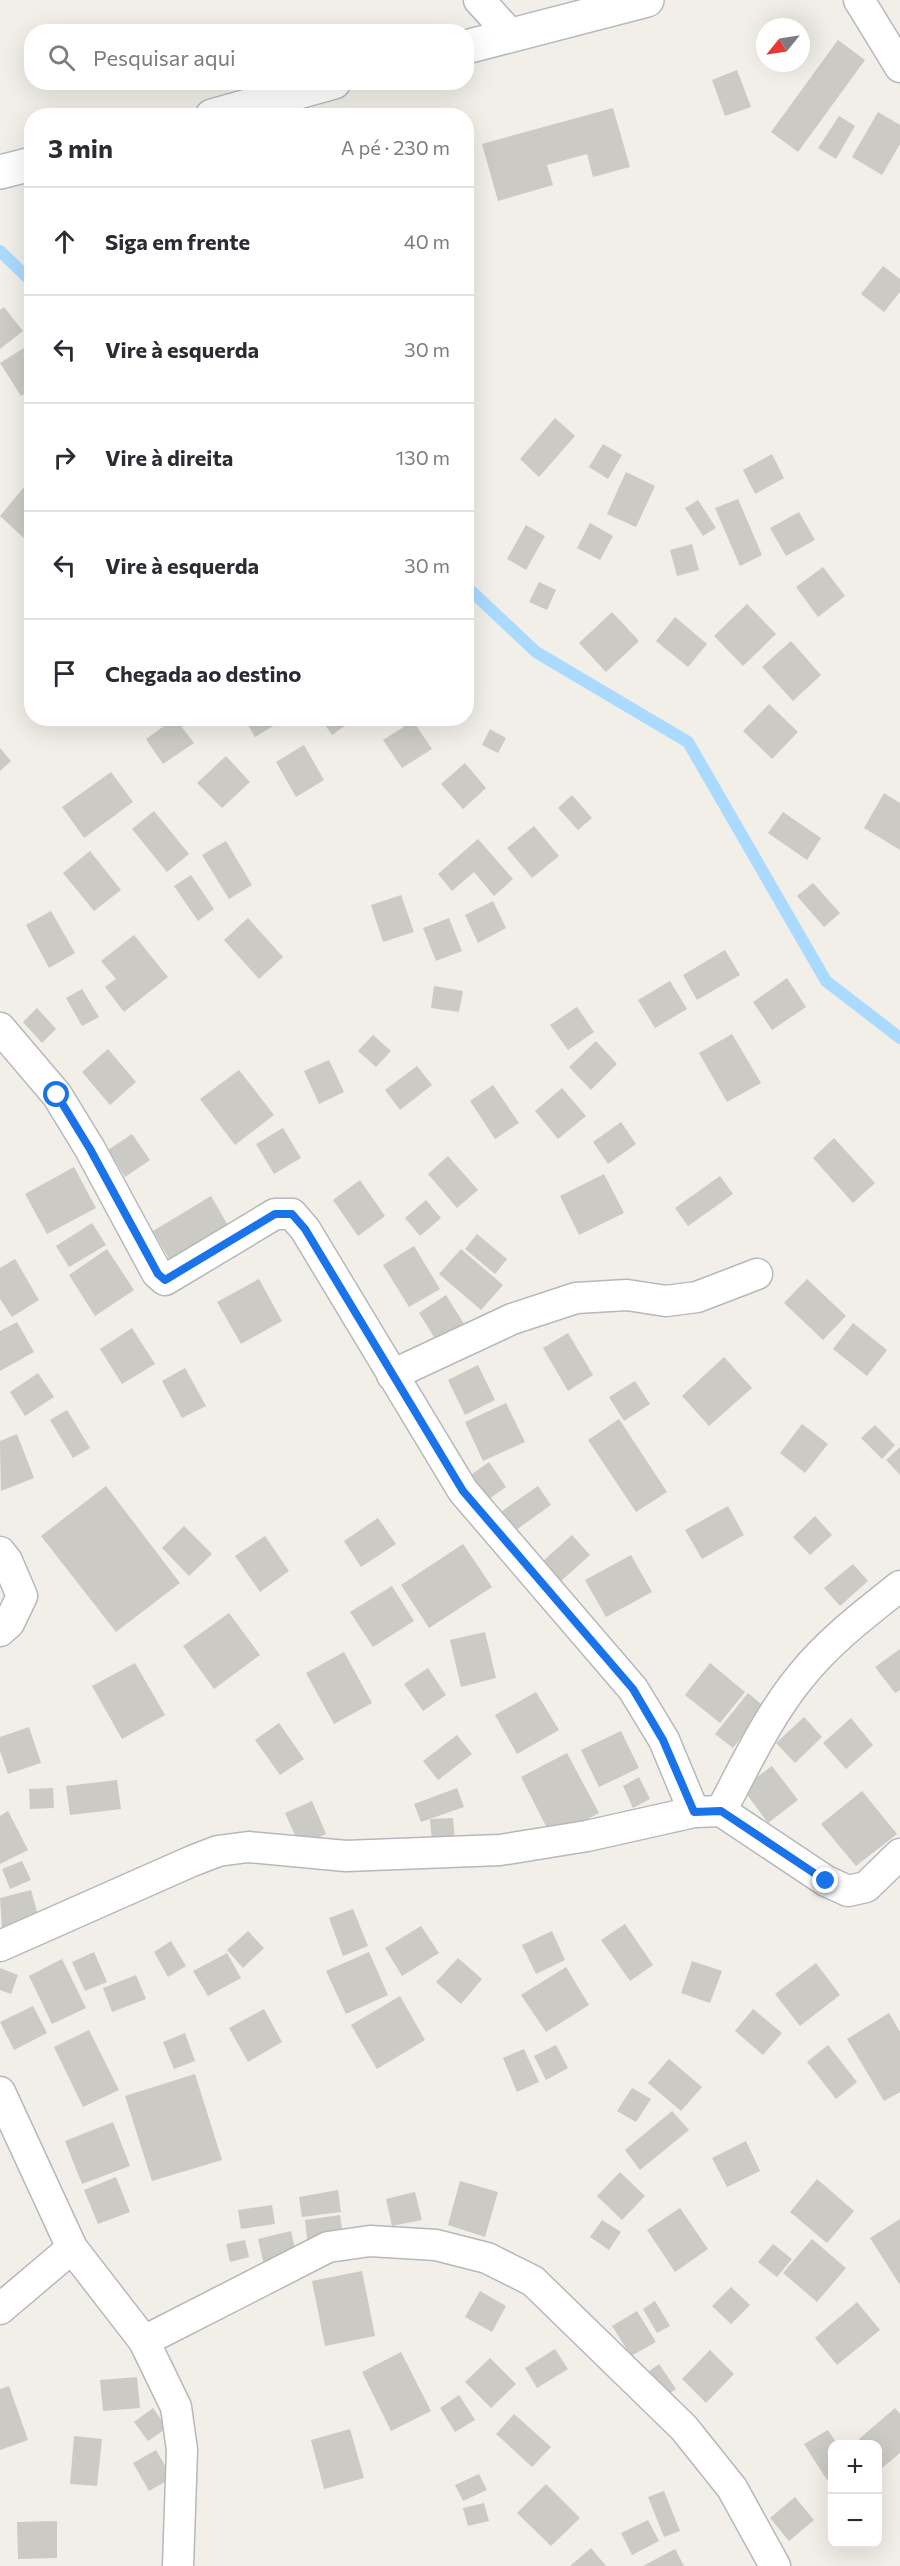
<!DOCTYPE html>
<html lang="pt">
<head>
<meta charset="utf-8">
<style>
  body { margin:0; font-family:Commissioner,sans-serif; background:#f7f7f7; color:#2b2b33 }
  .controls { position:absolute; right:18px; bottom:18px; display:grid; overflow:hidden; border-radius:12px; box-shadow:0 6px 24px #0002 }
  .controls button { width:54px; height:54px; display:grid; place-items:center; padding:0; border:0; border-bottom:2px solid #e1e1e2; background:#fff; color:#2b2b33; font:30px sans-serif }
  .compass { position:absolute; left:756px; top:18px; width:54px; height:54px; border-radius:50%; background:#fff; box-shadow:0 6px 24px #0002; rotate:240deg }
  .stop { position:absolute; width:18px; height:18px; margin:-14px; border:4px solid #1a73e8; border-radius:50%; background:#fff }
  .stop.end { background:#1a73e8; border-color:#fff; box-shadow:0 2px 6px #0008 }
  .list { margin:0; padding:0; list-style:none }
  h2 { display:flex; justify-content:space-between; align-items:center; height:78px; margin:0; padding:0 24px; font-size:26px }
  h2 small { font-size:20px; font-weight:400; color:#7c7c81 }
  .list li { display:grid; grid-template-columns:39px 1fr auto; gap:18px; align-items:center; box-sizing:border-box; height:108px; padding:0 24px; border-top:2px solid #e1e1e2 }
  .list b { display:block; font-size:22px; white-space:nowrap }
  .list em { font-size:20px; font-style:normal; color:#7c7c81 }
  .icon { flex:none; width:33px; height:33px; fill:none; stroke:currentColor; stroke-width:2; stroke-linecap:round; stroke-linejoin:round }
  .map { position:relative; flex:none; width:900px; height:2566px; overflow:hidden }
  .search { position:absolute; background:#fff; box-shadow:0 6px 24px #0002; left:24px; top:24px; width:450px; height:66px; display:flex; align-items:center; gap:15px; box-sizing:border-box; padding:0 21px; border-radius:24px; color:#7c7c81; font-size:22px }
  .panel { position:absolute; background:#fff; box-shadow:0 6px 24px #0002; left:24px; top:108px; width:450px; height:618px; border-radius:24px }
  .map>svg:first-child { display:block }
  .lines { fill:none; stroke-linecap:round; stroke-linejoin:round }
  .stream { stroke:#aadaff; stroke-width:12 }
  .building { fill:#cccac5 }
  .street-casing { stroke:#b5b8bc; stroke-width:33 }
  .secondary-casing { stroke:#b6babf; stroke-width:36 }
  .street { stroke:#fff; stroke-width:30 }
  .secondary { stroke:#fff; stroke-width:33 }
  .route { stroke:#1a73e8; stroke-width:8 }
</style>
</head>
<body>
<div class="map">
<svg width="900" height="2566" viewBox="0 0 900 2566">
  <rect width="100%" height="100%" fill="#f1efe8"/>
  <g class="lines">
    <g class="stream">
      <polyline points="0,251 32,282"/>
      <polyline points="466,586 536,652 688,742 826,981 900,1038"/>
    </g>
  </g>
  <g class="building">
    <polygon points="838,40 865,60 798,152 771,132"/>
    <polygon points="737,70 751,107 725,116 712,80"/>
    <polygon points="613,108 630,167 593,177 587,154 547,165 553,185 498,201 482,144"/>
    <polygon points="878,112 900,125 900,144 882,175 852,157"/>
    <polygon points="839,116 855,126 836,159 818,148"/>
    <polygon points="883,266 900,279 900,292 884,312 861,294"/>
    <polygon points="4,307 23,331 0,349 0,310"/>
    <polygon points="32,343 32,389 21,396 0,363"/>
    <polygon points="555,418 575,436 539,477 520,459"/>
    <polygon points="603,444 622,455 608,479 589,467"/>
    <polygon points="772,454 784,478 755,494 743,470"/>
    <polygon points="626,472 655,486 636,527 607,514"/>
    <polygon points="24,487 32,494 32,536 27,541 0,516"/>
    <polygon points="738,499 762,555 740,566 715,508"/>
    <polygon points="698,500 716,528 703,536 685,508"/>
    <polygon points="799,512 815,540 786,556 770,528"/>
    <polygon points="590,523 613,536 600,560 577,548"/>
    <polygon points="526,525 545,536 526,570 507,559"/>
    <polygon points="692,544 699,570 677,576 670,550"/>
    <polygon points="823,567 845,596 818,617 796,587"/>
    <polygon points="539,582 556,590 547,610 529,602"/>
    <polygon points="747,604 776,634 743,666 714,636"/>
    <polygon points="612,612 639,641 606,672 579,643"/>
    <polygon points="675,617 707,644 688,667 656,641"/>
    <polygon points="791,641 821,675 793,701 762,667"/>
    <polygon points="769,704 798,732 772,759 743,731"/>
    <polygon points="175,718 194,743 163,764 146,739"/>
    <polygon points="244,718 277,718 280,722 255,737"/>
    <polygon points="328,718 356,718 332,735 323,722"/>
    <polygon points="413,721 432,749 402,768 383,740"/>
    <polygon points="490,729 506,738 498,753 482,745"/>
    <polygon points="304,745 324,780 296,797 276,762"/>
    <polygon points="0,748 11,761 0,771"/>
    <polygon points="226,756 250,782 222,808 197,783"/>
    <polygon points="465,763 486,788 463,809 441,784"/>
    <polygon points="111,772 133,802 84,838 62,807"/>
    <polygon points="884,793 900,803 900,850 864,828"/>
    <polygon points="572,795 592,818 578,830 558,808"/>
    <polygon points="154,811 189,854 167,872 132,829"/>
    <polygon points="783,812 821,838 807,860 768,833"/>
    <polygon points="534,826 559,856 532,878 507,848"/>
    <polygon points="478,839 513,879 494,896 474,872 452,891 438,874"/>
    <polygon points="226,841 252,885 229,899 202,855"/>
    <polygon points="90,851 121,890 94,911 63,873"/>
    <polygon points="191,875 214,909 198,921 174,886"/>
    <polygon points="813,883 840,913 824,927 797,896"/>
    <polygon points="401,895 414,932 383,942 371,905"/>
    <polygon points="493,901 506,928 478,943 465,915"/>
    <polygon points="51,911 75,953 49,968 26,925"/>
    <polygon points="248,918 283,957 259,979 224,940"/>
    <polygon points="449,918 462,951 436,961 423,928"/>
    <polygon points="134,935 168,977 124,1012 105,987 116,979 101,961"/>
    <polygon points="725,950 740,975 697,1000 683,975"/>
    <polygon points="787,978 806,1007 772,1030 753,1002"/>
    <polygon points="670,981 687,1009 655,1028 638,1000"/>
    <polygon points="434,986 463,991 459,1012 431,1008"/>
    <polygon points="82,989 99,1017 82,1026 66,998"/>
    <polygon points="577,1007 594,1032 568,1050 550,1025"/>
    <polygon points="37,1008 56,1029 42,1043 23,1022"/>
    <polygon points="732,1034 761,1083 727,1102 699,1053"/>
    <polygon points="373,1035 391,1051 376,1067 358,1051"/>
    <polygon points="596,1041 617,1064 591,1090 569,1067"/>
    <polygon points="108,1049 136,1082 110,1105 82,1072"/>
    <polygon points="329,1060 344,1092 319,1104 304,1071"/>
    <polygon points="417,1066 432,1085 400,1110 385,1090"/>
    <polygon points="239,1070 274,1115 235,1145 200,1099"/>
    <polygon points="493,1085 519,1123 495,1139 470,1101"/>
    <polygon points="562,1088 586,1116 558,1139 535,1111"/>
    <polygon points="621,1122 636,1144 608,1164 593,1142"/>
    <polygon points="283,1128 301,1158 274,1174 256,1144"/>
    <polygon points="132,1134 150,1160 125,1177 108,1150"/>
    <polygon points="834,1138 875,1183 853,1203 813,1158"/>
    <polygon points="448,1156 478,1190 457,1208 428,1174"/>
    <polygon points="74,1167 96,1208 47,1234 25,1194"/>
    <polygon points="604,1174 624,1213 579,1235 560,1196"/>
    <polygon points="720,1176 733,1194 688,1226 675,1208"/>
    <polygon points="360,1180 385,1216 358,1236 333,1200"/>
    <polygon points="211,1196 233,1234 175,1269 153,1231"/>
    <polygon points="426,1200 441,1218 420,1236 405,1218"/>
    <polygon points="92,1223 106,1245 69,1267 56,1246"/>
    <polygon points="477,1234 507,1259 495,1274 465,1249"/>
    <polygon points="414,1246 440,1289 409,1307 383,1265"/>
    <polygon points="107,1249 134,1290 95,1316 69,1275"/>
    <polygon points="461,1249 503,1285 481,1310 439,1274"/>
    <polygon points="15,1259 39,1300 12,1317 0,1299 0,1268"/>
    <polygon points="259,1279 282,1321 241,1344 217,1302"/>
    <polygon points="807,1279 846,1316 823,1340 784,1303"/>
    <polygon points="446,1295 466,1327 439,1345 419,1313"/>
    <polygon points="17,1322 34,1352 0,1371 0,1331"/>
    <polygon points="853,1323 887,1350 867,1376 833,1349"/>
    <polygon points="132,1328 155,1364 122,1384 100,1349"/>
    <polygon points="568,1333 593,1375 568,1391 543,1348"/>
    <polygon points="724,1357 752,1388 709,1426 682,1396"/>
    <polygon points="478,1365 495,1400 465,1415 448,1380"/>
    <polygon points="185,1368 206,1406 182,1418 162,1381"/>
    <polygon points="38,1373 54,1397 25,1416 10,1392"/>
    <polygon points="635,1381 650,1404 624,1421 609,1397"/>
    <polygon points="506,1403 525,1442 483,1461 465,1422"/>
    <polygon points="67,1410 90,1448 73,1458 50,1420"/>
    <polygon points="619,1419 667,1492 636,1512 588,1440"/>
    <polygon points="802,1424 828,1444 805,1473 780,1453"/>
    <polygon points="875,1425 895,1445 882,1459 861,1438"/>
    <polygon points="17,1434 34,1478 1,1491 0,1441"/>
    <polygon points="900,1447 900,1475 886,1460"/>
    <polygon points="489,1462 506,1487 482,1504 465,1479"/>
    <polygon points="106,1486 180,1583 116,1632 41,1536"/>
    <polygon points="538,1486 551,1505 516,1530 502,1511"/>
    <polygon points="728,1506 744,1535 702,1559 685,1530"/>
    <polygon points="815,1516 832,1535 810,1555 793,1537"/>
    <polygon points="378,1518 396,1544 361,1567 344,1541"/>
    <polygon points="184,1526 212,1554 189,1576 162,1548"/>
    <polygon points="572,1535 590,1555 560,1582 542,1562"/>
    <polygon points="265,1536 289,1571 260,1592 235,1556"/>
    <polygon points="463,1544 492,1587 429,1628 401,1585"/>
    <polygon points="631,1555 652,1592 606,1617 585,1580"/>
    <polygon points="853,1564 868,1581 840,1606 824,1588"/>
    <polygon points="392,1586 414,1621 373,1647 350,1612"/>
    <polygon points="229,1613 260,1655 214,1689 183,1646"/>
    <polygon points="485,1632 496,1678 461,1687 450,1640"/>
    <polygon points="900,1649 900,1690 895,1693 875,1667"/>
    <polygon points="344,1652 372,1703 334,1724 306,1673"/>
    <polygon points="135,1663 165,1715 122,1739 92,1686"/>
    <polygon points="710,1663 745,1692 720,1723 685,1695"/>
    <polygon points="428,1668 446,1695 423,1711 404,1684"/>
    <polygon points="536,1692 559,1730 517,1754 495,1715"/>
    <polygon points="748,1693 765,1707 733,1748 715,1734"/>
    <polygon points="804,1717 822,1737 795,1763 776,1743"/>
    <polygon points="851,1718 873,1745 846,1769 823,1743"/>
    <polygon points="279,1723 304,1759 280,1775 255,1740"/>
    <polygon points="29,1727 41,1763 8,1774 0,1751 0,1737"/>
    <polygon points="621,1731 639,1768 599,1787 581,1750"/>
    <polygon points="457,1735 472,1754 438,1780 423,1761"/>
    <polygon points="567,1753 599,1813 552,1838 521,1777"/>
    <polygon points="772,1766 798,1800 768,1823 742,1788"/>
    <polygon points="639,1777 650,1799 633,1808 623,1786"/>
    <polygon points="117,1780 121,1809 70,1815 66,1786"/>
    <polygon points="53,1788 54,1808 30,1809 29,1789"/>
    <polygon points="457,1788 464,1807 421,1822 414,1804"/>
    <polygon points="862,1791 897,1834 856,1866 821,1824"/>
    <polygon points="312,1801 326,1834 300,1846 285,1813"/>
    <polygon points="8,1811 28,1850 0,1864 0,1816"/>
    <polygon points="453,1818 455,1841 432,1843 430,1819"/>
    <polygon points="22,1861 31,1880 10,1889 2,1869"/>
    <polygon points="31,1890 39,1919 2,1928 0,1898"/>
    <polygon points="353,1909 368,1946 343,1956 329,1918"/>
    <polygon points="625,1924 653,1965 630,1981 601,1940"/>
    <polygon points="421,1926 439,1953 402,1976 385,1948"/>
    <polygon points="248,1931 264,1948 243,1968 227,1950"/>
    <polygon points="552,1931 565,1960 536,1974 522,1945"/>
    <polygon points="171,1941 186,1966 168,1977 154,1952"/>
    <polygon points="94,1952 107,1982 85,1991 72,1962"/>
    <polygon points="369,1952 388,1995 346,2014 326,1971"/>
    <polygon points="227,1953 241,1978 208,1996 193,1971"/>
    <polygon points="458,1958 482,1979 461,2004 436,1982"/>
    <polygon points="62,1959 86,2008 52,2024 29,1976"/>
    <polygon points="692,1961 722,1971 710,2003 681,1993"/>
    <polygon points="816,1963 840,1995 800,2026 775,1994"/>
    <polygon points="566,1967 589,2005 546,2032 521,1995"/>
    <polygon points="0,1968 18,1975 11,1994 0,1990"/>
    <polygon points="136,1975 146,1999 112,2012 103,1988"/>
    <polygon points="400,1996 425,2040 377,2069 351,2025"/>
    <polygon points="33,2006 47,2033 14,2050 0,2022"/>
    <polygon points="264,2009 282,2042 248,2062 229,2028"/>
    <polygon points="753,2009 782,2033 763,2055 735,2031"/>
    <polygon points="889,2013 900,2032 900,2092 884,2101 847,2039"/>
    <polygon points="89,2030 119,2090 83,2107 54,2047"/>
    <polygon points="185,2033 195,2061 174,2069 163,2042"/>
    <polygon points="556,2045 568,2068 546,2080 534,2056"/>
    <polygon points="828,2045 857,2082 836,2099 807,2062"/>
    <polygon points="524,2049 539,2082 517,2092 503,2058"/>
    <polygon points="669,2059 702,2087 681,2111 648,2083"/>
    <polygon points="195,2074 222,2160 152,2181 125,2096"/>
    <polygon points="632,2088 651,2099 636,2122 617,2111"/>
    <polygon points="672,2111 689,2130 640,2170 625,2150"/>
    <polygon points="113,2122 130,2166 82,2184 65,2141"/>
    <polygon points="746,2141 760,2171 727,2187 712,2158"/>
    <polygon points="620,2172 645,2196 622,2220 597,2196"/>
    <polygon points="116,2177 130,2212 98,2224 84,2190"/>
    <polygon points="817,2179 854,2211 827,2243 790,2212"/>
    <polygon points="460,2181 498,2192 485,2237 448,2225"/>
    <polygon points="338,2190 341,2212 302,2217 299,2197"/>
    <polygon points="415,2192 422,2220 392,2226 386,2199"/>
    <polygon points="272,2205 275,2224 241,2229 238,2210"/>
    <polygon points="680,2208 708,2249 675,2272 647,2230"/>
    <polygon points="340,2215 344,2243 308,2247 305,2220"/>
    <polygon points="900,2219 900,2285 870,2238"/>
    <polygon points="602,2220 621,2232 609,2250 590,2237"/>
    <polygon points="291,2231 297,2257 264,2265 258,2239"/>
    <polygon points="812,2239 846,2268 817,2302 783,2273"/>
    <polygon points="245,2240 249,2257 230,2262 226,2244"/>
    <polygon points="773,2244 792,2259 777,2277 758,2262"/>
    <polygon points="362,2271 375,2336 325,2346 312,2281"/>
    <polygon points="731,2287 750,2305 731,2324 712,2306"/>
    <polygon points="480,2291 506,2306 492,2332 465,2317"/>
    <polygon points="655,2301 670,2326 657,2333 643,2309"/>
    <polygon points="857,2302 880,2330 837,2365 815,2338"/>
    <polygon points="637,2311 656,2342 631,2356 612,2326"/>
    <polygon points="555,2349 568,2369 537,2388 525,2368"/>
    <polygon points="710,2350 734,2374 706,2403 682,2379"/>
    <polygon points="401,2352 431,2411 391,2431 362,2372"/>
    <polygon points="490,2358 516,2384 491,2408 465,2382"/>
    <polygon points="659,2364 676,2389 658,2401 641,2377"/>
    <polygon points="137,2377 140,2408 103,2411 100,2380"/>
    <polygon points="9,2386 28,2440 0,2450 0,2389"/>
    <polygon points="459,2395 475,2420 455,2432 440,2408"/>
    <polygon points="153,2408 167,2428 148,2441 134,2422"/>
    <polygon points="895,2408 900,2414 900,2453 882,2468 878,2462 878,2444 863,2444 859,2439"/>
    <polygon points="514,2414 551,2447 532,2467 496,2434"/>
    <polygon points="350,2429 364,2478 324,2489 311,2440"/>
    <polygon points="828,2430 837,2444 832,2444 832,2476 827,2480 804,2444"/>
    <polygon points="74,2436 102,2439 97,2486 70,2484"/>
    <polygon points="156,2450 172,2478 149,2491 133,2463"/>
    <polygon points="479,2474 487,2490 463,2501 455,2485"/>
    <polygon points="546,2484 580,2518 551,2546 517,2513"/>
    <polygon points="664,2491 680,2531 664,2537 648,2497"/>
    <polygon points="795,2497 814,2520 789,2541 770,2518"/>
    <polygon points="484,2503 489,2521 468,2526 463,2508"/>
    <polygon points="648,2520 659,2541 632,2555 621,2533"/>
    <polygon points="57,2521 57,2558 18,2559 17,2522"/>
    <polygon points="591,2548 606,2566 570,2566"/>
    <polygon points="675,2549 684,2566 643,2566"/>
  </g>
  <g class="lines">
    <defs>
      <g id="street">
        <polyline points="479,0 511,35"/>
        <polyline points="859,0 900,67"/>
        <polyline points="0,1028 57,1095 90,1149 157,1273 165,1280 275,1214 292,1214 305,1229 463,1491 633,1689 664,1740 694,1812"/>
        <polyline points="392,1375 512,1319 576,1298 627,1295 666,1301 697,1297 757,1274"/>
        <polyline points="0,1552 7,1561 22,1596 9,1623 0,1631"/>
        <path d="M721,1811C745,1766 768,1716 801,1676C829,1641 866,1613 900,1586"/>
        <polyline points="0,1946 192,1861 218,1851 248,1847 346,1856 500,1850 587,1836 694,1812 721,1811 826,1881 848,1891 866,1887 900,1854"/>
        <polyline points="0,2092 72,2248 144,2341 176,2407 182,2450 178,2566"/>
        <polyline points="0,2309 72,2248"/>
        <polyline points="144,2341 328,2247 370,2241 436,2245 487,2258 533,2281 684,2428 732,2488 775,2566"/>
      </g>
      <g id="secondary">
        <polyline points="466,47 647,0"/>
        <polyline points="212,116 334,82"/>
        <polyline points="0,172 32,164"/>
      </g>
    </defs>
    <use href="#street" class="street-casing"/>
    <use href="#secondary" class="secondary-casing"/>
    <use href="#street" class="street"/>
    <use href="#secondary" class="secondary"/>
  </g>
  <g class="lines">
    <polyline class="route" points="57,1095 90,1149 158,1274 165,1280 275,1214 292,1214 305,1229 463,1491 633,1689 663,1740 694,1812 721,1811 826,1881"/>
  </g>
</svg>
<div class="controls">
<button>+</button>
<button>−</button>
</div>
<svg class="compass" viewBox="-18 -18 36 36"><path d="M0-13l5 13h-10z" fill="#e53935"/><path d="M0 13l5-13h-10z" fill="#7c7c81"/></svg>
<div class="stop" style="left:57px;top:1095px"></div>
<div class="stop end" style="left:826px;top:1881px"></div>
<div class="search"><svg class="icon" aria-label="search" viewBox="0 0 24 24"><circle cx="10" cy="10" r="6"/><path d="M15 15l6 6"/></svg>Pesquisar aqui</div>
<section class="panel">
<h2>3 min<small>A pé · 230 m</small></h2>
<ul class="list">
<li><svg class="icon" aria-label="ahead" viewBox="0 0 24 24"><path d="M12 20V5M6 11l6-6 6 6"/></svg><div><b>Siga em frente</b></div><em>40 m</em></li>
<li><svg class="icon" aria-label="left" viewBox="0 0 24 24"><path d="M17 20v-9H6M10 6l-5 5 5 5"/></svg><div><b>Vire à esquerda</b></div><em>30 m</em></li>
<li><svg class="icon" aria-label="right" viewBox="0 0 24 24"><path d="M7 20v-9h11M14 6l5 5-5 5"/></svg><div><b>Vire à direita</b></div><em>130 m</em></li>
<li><svg class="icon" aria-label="left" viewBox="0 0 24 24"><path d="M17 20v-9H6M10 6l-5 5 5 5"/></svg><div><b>Vire à esquerda</b></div><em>30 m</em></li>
<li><svg class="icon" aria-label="arrive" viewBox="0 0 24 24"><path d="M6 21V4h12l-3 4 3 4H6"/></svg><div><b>Chegada ao destino</b></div></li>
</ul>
</section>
</div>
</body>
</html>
